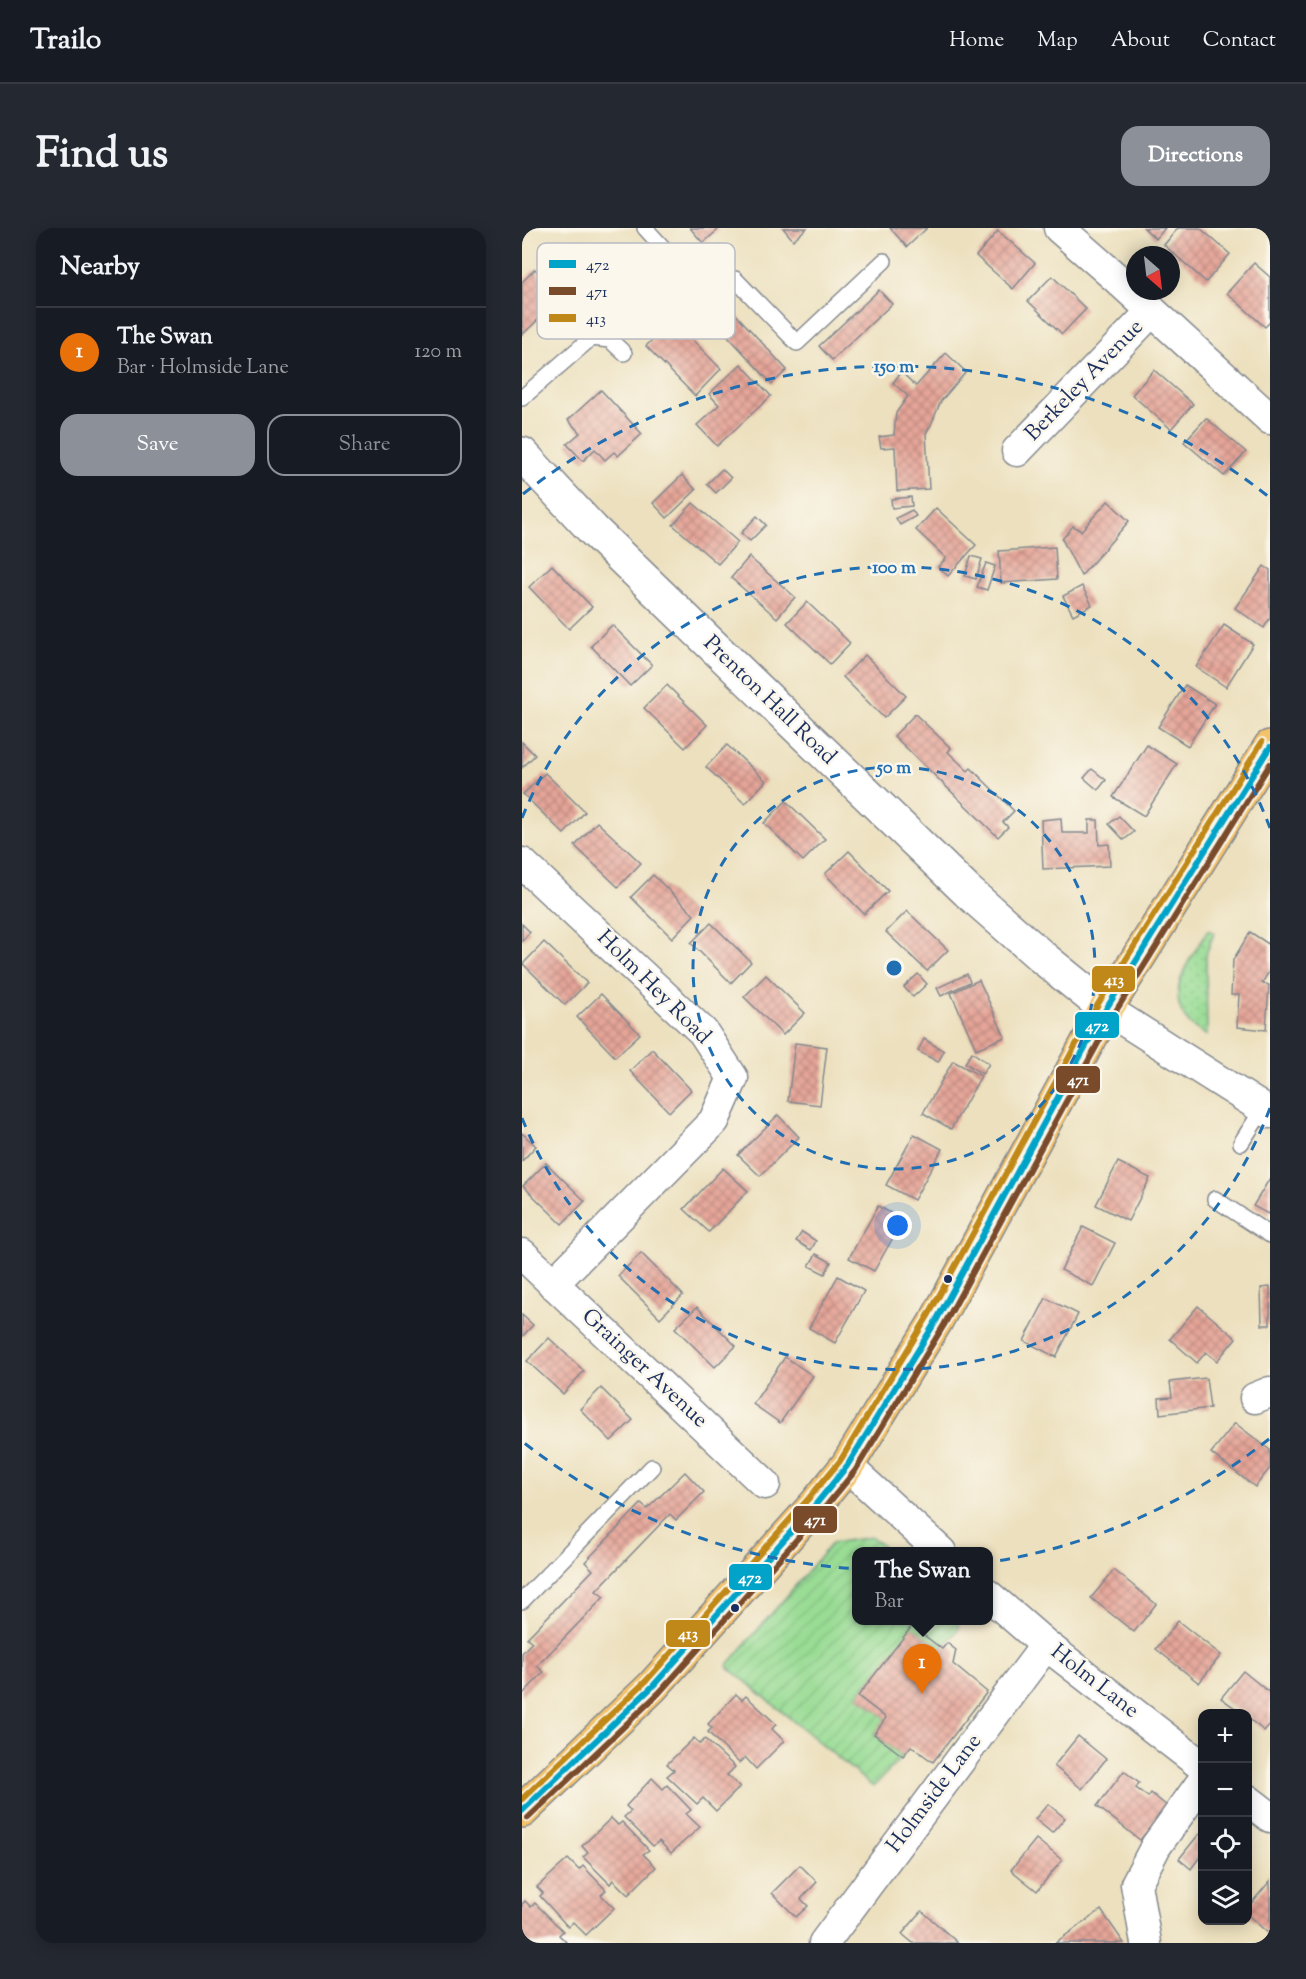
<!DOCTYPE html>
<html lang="en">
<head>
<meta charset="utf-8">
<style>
  body { margin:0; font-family:"Sorts Mill Goudy",serif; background:#242831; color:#f1f3f6 }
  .controls { position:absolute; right:18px; bottom:18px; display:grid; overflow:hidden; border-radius:12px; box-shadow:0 3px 15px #0003 }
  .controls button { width:54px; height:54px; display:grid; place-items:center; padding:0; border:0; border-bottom:2px solid #363941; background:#171b24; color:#f1f3f6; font:30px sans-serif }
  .compass { position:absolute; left:604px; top:18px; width:54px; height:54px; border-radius:50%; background:#171b24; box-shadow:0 3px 15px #0003; rotate:152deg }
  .you { position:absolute; left:376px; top:998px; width:21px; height:21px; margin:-15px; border:4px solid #fff; border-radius:50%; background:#1a73e8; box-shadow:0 0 0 9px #1a73e833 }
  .badge { display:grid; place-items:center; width:39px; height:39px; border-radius:50%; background:#8c9099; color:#fff; font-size:20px; font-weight:700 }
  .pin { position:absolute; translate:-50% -50px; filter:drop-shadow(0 2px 3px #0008) }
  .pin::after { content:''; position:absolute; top:32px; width:21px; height:18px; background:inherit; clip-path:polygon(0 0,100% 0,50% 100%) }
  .popup { position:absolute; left:330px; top:1319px; width:141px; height:78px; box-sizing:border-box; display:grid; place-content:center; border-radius:12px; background:#171b24; filter:drop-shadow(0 2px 4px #0005); font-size:20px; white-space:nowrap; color:#9ea1a6 }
  .popup b { font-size:22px; color:#f1f3f6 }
  .popup::after { content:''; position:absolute; left:50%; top:100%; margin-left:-12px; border:12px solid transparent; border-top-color:#171b24 }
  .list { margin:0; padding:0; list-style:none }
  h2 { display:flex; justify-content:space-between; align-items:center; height:78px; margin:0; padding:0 24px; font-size:26px }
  h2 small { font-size:20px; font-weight:400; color:#9ea1a6 }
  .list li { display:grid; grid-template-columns:39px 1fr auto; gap:18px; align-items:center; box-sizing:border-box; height:90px; padding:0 24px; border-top:2px solid #363941 }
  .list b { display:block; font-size:22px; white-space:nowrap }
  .list p { margin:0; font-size:20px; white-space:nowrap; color:#9ea1a6 }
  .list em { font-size:20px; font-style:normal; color:#9ea1a6 }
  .actions { display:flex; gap:12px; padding:18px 24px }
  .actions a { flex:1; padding:14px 0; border:2px solid #8c9099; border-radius:18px; text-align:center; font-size:21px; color:#8c9099 }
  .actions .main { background:#8c9099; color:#fff }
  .icon { flex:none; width:33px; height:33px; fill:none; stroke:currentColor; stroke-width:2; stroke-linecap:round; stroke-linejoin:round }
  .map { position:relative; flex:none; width:748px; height:1715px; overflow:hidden; border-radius:18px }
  header { display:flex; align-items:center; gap:36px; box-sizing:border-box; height:84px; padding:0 30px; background:#171b24; border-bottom:2px solid #363941 }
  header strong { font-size:28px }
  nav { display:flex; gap:33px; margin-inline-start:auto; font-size:21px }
  .intro { display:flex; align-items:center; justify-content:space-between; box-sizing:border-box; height:144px; padding:0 36px }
  h1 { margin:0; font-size:42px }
  .button { padding:15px 27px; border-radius:18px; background:#8c9099; color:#fff; font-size:21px; font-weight:700 }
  main { display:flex; gap:36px; padding:0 36px }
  aside { flex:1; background:#171b24; border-radius:18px; box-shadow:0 3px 15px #0003 }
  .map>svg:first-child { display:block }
  .grass { fill:url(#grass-dots); stroke:#5a8679; stroke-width:1.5 }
  .garden { fill:url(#garden-furrows); stroke:#5a8679; stroke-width:1.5 }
  .building { fill:url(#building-cross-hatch) }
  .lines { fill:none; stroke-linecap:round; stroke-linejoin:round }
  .service-casing { stroke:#84888e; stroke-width:18 }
  .minor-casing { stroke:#84888e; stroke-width:33 }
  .tertiary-casing { stroke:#84888e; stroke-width:36 }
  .trunk-casing { stroke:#84888e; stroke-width:36 }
  .service { stroke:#fff; stroke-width:15 }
  .minor { stroke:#fff; stroke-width:30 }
  .tertiary { stroke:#fff; stroke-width:33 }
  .trunk { stroke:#f4c26a; stroke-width:33 }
  .bus-1-casing { stroke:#fbf7ec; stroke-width:10 }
  .bus-2-casing { stroke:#fbf7ec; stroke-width:10 }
  .bus-3-casing { stroke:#fbf7ec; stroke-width:10 }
  .bus-1 { stroke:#01a3c8; stroke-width:6 }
  .bus-2 { stroke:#7a4b2a; stroke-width:6 }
  .bus-3 { stroke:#c08818; stroke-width:6 }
  .ring { fill:none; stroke:#1f6fb2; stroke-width:3; stroke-dasharray:10 8 }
  .bus-dot { fill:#1b2f5e; stroke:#fbf7ec; stroke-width:2 }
  .labels { text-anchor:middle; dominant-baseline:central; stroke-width:5; stroke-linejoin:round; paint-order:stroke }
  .street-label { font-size:22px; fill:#1b2f5e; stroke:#fbf7ec }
  .key { fill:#fbf7ec; stroke:#b8bbc1; stroke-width:1.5 }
  .key-label { font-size:16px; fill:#1b2f5e }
  .centre { fill:#1f6fb2; stroke:#fbf7ec; stroke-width:3 }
  .ring-label { font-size:18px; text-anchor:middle; font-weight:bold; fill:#1f6fb2; stroke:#fbf7ec; stroke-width:5; stroke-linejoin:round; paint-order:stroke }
  .line-badge { stroke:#fbf7ec; stroke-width:2 }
  .badge-label { font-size:16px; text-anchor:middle; font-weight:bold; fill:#fff }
</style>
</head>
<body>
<header>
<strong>Trailo</strong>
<nav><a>Home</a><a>Map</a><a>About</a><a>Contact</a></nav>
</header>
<div class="intro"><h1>Find us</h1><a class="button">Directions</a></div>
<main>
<aside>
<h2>Nearby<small></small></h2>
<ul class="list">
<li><span class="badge" style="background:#e8710a">1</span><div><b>The Swan</b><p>Bar · Holmside Lane</p></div><em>120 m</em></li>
</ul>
<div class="actions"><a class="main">Save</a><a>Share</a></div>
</aside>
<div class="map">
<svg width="748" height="1715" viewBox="0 0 748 1715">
  <defs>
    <pattern id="grass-dots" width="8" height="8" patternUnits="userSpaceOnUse" patternTransform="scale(1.5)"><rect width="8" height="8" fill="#99dc94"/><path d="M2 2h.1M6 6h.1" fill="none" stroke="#83bd82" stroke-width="1.8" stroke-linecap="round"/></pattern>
    <pattern id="garden-furrows" width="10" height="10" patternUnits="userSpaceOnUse" patternTransform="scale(1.5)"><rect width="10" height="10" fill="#99dc94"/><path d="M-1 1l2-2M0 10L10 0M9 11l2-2" fill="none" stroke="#83bd82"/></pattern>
    <pattern id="building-cross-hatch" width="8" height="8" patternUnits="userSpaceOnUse" patternTransform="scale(1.5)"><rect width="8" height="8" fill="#e6a598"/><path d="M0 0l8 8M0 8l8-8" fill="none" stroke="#ba877f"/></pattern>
  </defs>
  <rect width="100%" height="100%" fill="#fbf7ec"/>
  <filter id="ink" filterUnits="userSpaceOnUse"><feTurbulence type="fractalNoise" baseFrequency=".0167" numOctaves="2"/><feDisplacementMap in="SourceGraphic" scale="12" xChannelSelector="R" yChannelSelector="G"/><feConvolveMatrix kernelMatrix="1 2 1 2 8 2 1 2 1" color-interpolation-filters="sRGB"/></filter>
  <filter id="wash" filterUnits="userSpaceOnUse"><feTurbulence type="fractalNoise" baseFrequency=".008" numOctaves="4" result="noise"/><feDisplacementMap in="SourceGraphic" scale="24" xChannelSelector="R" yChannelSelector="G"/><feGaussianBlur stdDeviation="1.35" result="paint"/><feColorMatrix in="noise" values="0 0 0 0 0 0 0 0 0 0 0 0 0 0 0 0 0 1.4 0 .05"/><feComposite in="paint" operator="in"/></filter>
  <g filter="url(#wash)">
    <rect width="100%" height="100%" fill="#ece0be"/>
    <path class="grass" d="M686,702L692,705L684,726L685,808C680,804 673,801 669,797C638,767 670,729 686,702Z"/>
    <polygon class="garden" points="350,1309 366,1323 334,1324 334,1392 436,1393 437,1400 420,1421 390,1399 336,1468 364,1490 352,1506 381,1528 351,1559 205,1438 310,1315"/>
    <g id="blocks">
      <g class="building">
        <polygon points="168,0 198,0 181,15"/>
        <polygon points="261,0 285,0 271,12"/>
        <polygon points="368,0 405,0 385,19"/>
        <polygon points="622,0 643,0 634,11"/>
        <polygon points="656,0 678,0 708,26 684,54 642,17"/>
        <polygon points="476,3 513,35 491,61 454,28"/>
        <polygon points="732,35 748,49 748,94 743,99 705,65"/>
        <polygon points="13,41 40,69 0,107 0,54"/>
        <polygon points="530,48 564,81 540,106 506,73"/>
        <polygon points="357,62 370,76 310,132 297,118"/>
        <polygon points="199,70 265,142 250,156 184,84"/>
        <polygon points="151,92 199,141 173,168 124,118"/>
        <polygon points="424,125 444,144 419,173 409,197 404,205 407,261 375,263 373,219 359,220 357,209 372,207 374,185 386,168 371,155 379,144 394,158"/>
        <polygon points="219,136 249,168 195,218 175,197 197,177 187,166"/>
        <polygon points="632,142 671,176 649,201 610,167"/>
        <polygon points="79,162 120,206 96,228 92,224 83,232 73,221 61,233 45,216 58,205 46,192"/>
        <polygon points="684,190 724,224 702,248 662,214"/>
        <polygon points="200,241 209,250 194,265 185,256"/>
        <polygon points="160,247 174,262 145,290 131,275"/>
        <polygon points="389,269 390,278 370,280 369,271"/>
        <polygon points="586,273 607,293 559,348 540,311 551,298 559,303"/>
        <polygon points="171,275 216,314 196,336 151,297"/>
        <polygon points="414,280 454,317 426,348 416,339 424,330 394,302"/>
        <polygon points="390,282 394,288 378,297 374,290"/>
        <polygon points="235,288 244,297 228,313 219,305"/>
        <polygon points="533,319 535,351 479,355 477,323"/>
        <polygon points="449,328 460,331 454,351 443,348"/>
        <polygon points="227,329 273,369 255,390 209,350"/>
        <polygon points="464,335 473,338 465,362 455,359"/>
        <polygon points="30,337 70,379 47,401 7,359"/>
        <polygon points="742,338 748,342 748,390 742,400 713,380"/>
        <polygon points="560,358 570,377 551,387 541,368"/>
        <polygon points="285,374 328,415 308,436 265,395"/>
        <polygon points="90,397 130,437 108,458 69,418"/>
        <polygon points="702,397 731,416 704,459 674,439"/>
        <polygon points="343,427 384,468 362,490 321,449"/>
        <polygon points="145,457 185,497 163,520 122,480"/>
        <polygon points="663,457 693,476 666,518 636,499"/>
        <polygon points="393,486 429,520 426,524 446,543 449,540 492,583 481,594 486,599 476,609 372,508"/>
        <polygon points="0,514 13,527 0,540"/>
        <polygon points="205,517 244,553 223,576 184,539"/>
        <polygon points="625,517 655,536 622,588 591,569"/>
        <polygon points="570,541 584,552 576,562 562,550"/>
        <polygon points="23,545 63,584 42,606 1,566"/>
        <polygon points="264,573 303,611 281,633 242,595"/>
        <polygon points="597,588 612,604 602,612 587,596"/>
        <polygon points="539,590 540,605 567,605 567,592 576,592 577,617 587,616 588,638 521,641 519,592"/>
        <polygon points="75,594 119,635 96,659 53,618"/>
        <polygon points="327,623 366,663 342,686 303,646"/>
        <polygon points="131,647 172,687 150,710 109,669"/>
        <polygon points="385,683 426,722 405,743 364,704"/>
        <polygon points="189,695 229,734 209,755 169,715"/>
        <polygon points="0,696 8,704 0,713"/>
        <polygon points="728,704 748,717 748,742 740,755 747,757 744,802 715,799 717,767 709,767 711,732"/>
        <polygon points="22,714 65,755 43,777 1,736"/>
        <polygon points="396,746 405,756 391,769 382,759"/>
        <polygon points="445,746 448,754 419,768 415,760"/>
        <polygon points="244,747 283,785 261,807 222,769"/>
        <polygon points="457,752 483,809 454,821 429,765"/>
        <polygon points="79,766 118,806 93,829 55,789"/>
        <polygon points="402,811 422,823 416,834 396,823"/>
        <polygon points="273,815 305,819 298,877 266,873"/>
        <polygon points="130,821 169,862 147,884 108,843"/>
        <polygon points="450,824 467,836 460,846 443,835"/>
        <polygon points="431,833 459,848 429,901 401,885"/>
        <polygon points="256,887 277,909 238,948 216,927"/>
        <polygon points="0,905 14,918 0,933"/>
        <polygon points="392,906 420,921 392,972 364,957"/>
        <polygon points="596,934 628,950 606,993 574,977"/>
        <polygon points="24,935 63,973 40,996 1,958"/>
        <polygon points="201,940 226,963 187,1004 162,981"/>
        <polygon points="748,950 748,987 731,978"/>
        <polygon points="356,978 381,992 352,1043 327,1030"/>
        <polygon points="561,999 593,1015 571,1058 539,1042"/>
        <polygon points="280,1004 294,1013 289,1022 274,1013"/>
        <polygon points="119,1025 161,1067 138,1090 96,1048"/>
        <polygon points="294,1026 309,1034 303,1046 287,1038"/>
        <polygon points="316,1048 342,1063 313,1115 287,1100"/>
        <polygon points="748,1059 748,1097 740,1097 739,1060"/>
        <polygon points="524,1070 556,1086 534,1129 502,1113"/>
        <polygon points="676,1078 714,1110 695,1133 684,1124 675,1135 648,1111"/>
        <polygon points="175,1079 214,1118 193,1139 153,1100"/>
        <polygon points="0,1087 11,1097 0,1109"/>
        <polygon points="27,1110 62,1143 41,1166 5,1133"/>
        <polygon points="263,1129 291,1148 258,1195 231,1176"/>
        <polygon points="684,1150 688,1180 638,1186 637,1170 650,1169 648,1154"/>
        <polygon points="79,1160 111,1192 89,1213 58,1181"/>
        <polygon points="713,1195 748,1222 748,1240 733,1259 689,1225"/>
        <polygon points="163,1244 182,1264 154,1292 148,1286 74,1363 82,1369 15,1438 22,1444 0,1467 0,1425 10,1414 5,1410 71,1342 63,1334 119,1276 125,1281"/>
        <polygon points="592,1342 634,1376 612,1404 569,1370"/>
        <polygon points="656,1393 699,1427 677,1455 634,1421"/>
        <polygon points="390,1398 420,1421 425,1415 434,1422 431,1436 465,1464 411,1534 389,1518 381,1528 352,1506 364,1490 336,1468"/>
        <polygon points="721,1443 748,1465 748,1496 742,1503 726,1490 726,1485 720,1485 699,1470"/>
        <polygon points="214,1466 220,1472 224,1468 254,1496 250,1501 262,1513 234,1541 223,1529 217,1535 186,1504 190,1500 186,1496"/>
        <polygon points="556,1508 584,1531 560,1561 532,1538"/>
        <polygon points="172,1510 178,1516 183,1511 213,1539 205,1547 218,1559 194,1583 181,1570 175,1576 145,1548 152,1542 145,1536"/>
        <polygon points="602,1543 617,1555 614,1560 626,1569 629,1565 645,1578 618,1612 575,1578"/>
        <polygon points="130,1550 141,1561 145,1557 169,1582 164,1586 178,1599 149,1625 137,1613 131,1618 102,1589 109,1583 104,1578"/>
        <polygon points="526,1576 543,1590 530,1605 513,1591"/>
        <polygon points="89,1590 96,1597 100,1594 127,1622 121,1626 134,1639 106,1667 91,1652 88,1656 61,1629 66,1625 60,1618"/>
        <polygon points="677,1606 680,1608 680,1626 669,1641 657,1631"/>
        <polygon points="514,1611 540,1632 515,1663 489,1642"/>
        <polygon points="46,1631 57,1642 61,1638 84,1662 79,1667 92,1680 64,1707 51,1694 46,1699 18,1668 21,1665 15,1659"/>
        <polygon points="278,1637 295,1654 279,1671 286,1678 274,1689 250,1665"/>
        <polygon points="748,1653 748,1707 726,1687 726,1679"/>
        <polygon points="3,1673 9,1679 13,1675 41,1703 37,1707 45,1715 0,1715 0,1676"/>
        <polygon points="579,1682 602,1715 533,1715"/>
        <polygon points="400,1683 436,1715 391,1715 380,1706"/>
      </g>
    </g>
  </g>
  <g filter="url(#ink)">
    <use href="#blocks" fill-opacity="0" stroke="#84888e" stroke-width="1.5"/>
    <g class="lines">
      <defs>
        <g id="service">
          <polyline points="123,0 155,35 173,49 213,51 275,115 362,33"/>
          <polyline points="0,170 69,110 88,112 102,125"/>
          <polyline points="719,915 741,881"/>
          <polyline points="693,971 748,1007"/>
          <polyline points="0,1373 130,1239"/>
        </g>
        <g id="minor">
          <polyline points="537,0 593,49 748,191"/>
          <polyline points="495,223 630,83"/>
          <polyline points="0,635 181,804 211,850 192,893 31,1056"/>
          <polyline points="584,781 748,885"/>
          <polyline points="0,1026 243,1256"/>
          <polyline points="733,1170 748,1164"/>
          <polyline points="325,1238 419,1324"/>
          <polyline points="466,1367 524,1417 680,1538"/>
          <polyline points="726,1572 748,1589"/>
          <polyline points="302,1715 524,1417"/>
          <polyline points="624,1715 614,1656 634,1618 680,1554"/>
        </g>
        <polyline id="tertiary" points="0,226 71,302 445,663 520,729 584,781"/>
        <polyline id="trunk" points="0,1583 130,1459 294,1276 325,1238 414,1093 584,781 748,519"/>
      </defs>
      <use href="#service" class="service-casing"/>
      <use href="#minor" class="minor-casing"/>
      <use href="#tertiary" class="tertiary-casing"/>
      <use href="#trunk" class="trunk-casing"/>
      <use href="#service" class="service"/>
      <use href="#minor" class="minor"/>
      <use href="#tertiary" class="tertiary"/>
      <use href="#trunk" class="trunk"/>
      <defs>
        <polyline id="bus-1" points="0,1583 130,1459 294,1276 325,1238 414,1093 584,781 748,519"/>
        <polyline id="bus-2" points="6,1590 137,1465 301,1282 333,1243 422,1097 592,786 748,536"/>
        <polyline id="bus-3" points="0,1571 124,1453 287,1270 318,1233 406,1088 576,776 740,514"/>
      </defs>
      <use href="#bus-1" class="bus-1-casing"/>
      <use href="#bus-2" class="bus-2-casing"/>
      <use href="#bus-3" class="bus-3-casing"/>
      <use href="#bus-1" class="bus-1"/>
      <use href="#bus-2" class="bus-2"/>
      <use href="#bus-3" class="bus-3"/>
    </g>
  </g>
  <g class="ring">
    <circle cx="372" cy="740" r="201"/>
    <path d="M748 880A401 401 0 0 1 0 890M0 590A401 401 0 0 1 748 600"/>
    <path d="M747 1211A602 602 0 0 1 1 1214M1 266A602 602 0 0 1 747 269"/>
  </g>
  <g class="bus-dot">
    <circle cx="426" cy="1051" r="5"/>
    <circle cx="213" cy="1380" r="5"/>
  </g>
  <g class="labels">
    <g class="street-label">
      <text transform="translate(563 153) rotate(-46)">Berkeley Avenue</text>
      <text transform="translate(247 473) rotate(44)">Prenton Hall Road</text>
      <text transform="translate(131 760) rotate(45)">Holm Hey Road</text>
      <text transform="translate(122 1141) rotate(43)">Grainger Avenue</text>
      <text transform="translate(572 1454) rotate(38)">Holm Lane</text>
      <text transform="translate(413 1566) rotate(-53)">Holmside Lane</text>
    </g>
  </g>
  <rect x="15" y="15" width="198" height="96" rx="9" class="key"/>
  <rect x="27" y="32" width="27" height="8" fill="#01a3c8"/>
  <rect x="27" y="59" width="27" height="8" fill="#7a4b2a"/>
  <rect x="27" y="86" width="27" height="8" fill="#c08818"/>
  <g class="key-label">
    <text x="64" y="42">472</text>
    <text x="64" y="69">471</text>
    <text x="64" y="96">413</text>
  </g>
  <circle cx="372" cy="740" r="9" class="centre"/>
  <g class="ring-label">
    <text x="372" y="144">150 m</text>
    <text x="372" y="345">100 m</text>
    <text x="372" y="545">50 m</text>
  </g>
  <g class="line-badge">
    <rect x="569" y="737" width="45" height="28" rx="6" fill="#c08818"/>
    <rect x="552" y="783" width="46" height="28" rx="6" fill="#01a3c8"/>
    <rect x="533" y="837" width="46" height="29" rx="6" fill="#7a4b2a"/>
    <rect x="270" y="1277" width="46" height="29" rx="6" fill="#7a4b2a"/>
    <rect x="206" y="1335" width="45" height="28" rx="6" fill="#01a3c8"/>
    <rect x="143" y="1391" width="46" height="29" rx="6" fill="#c08818"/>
  </g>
  <g class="badge-label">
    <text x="592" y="757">413</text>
    <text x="575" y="803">472</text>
    <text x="556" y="857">471</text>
    <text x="293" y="1297">471</text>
    <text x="228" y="1355">472</text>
    <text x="166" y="1411">413</text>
  </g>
</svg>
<div class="controls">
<button>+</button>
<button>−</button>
<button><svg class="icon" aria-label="locate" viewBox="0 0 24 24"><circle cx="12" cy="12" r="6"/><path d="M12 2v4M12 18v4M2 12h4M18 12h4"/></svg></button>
<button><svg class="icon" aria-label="layers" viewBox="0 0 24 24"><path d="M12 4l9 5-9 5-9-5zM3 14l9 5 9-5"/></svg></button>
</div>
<svg class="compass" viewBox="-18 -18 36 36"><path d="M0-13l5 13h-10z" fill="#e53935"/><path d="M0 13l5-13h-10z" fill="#9ea1a6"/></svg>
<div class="you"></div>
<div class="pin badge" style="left:400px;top:1466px;background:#e8710a">1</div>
<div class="popup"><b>The Swan</b>Bar</div>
</div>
</main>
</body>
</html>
